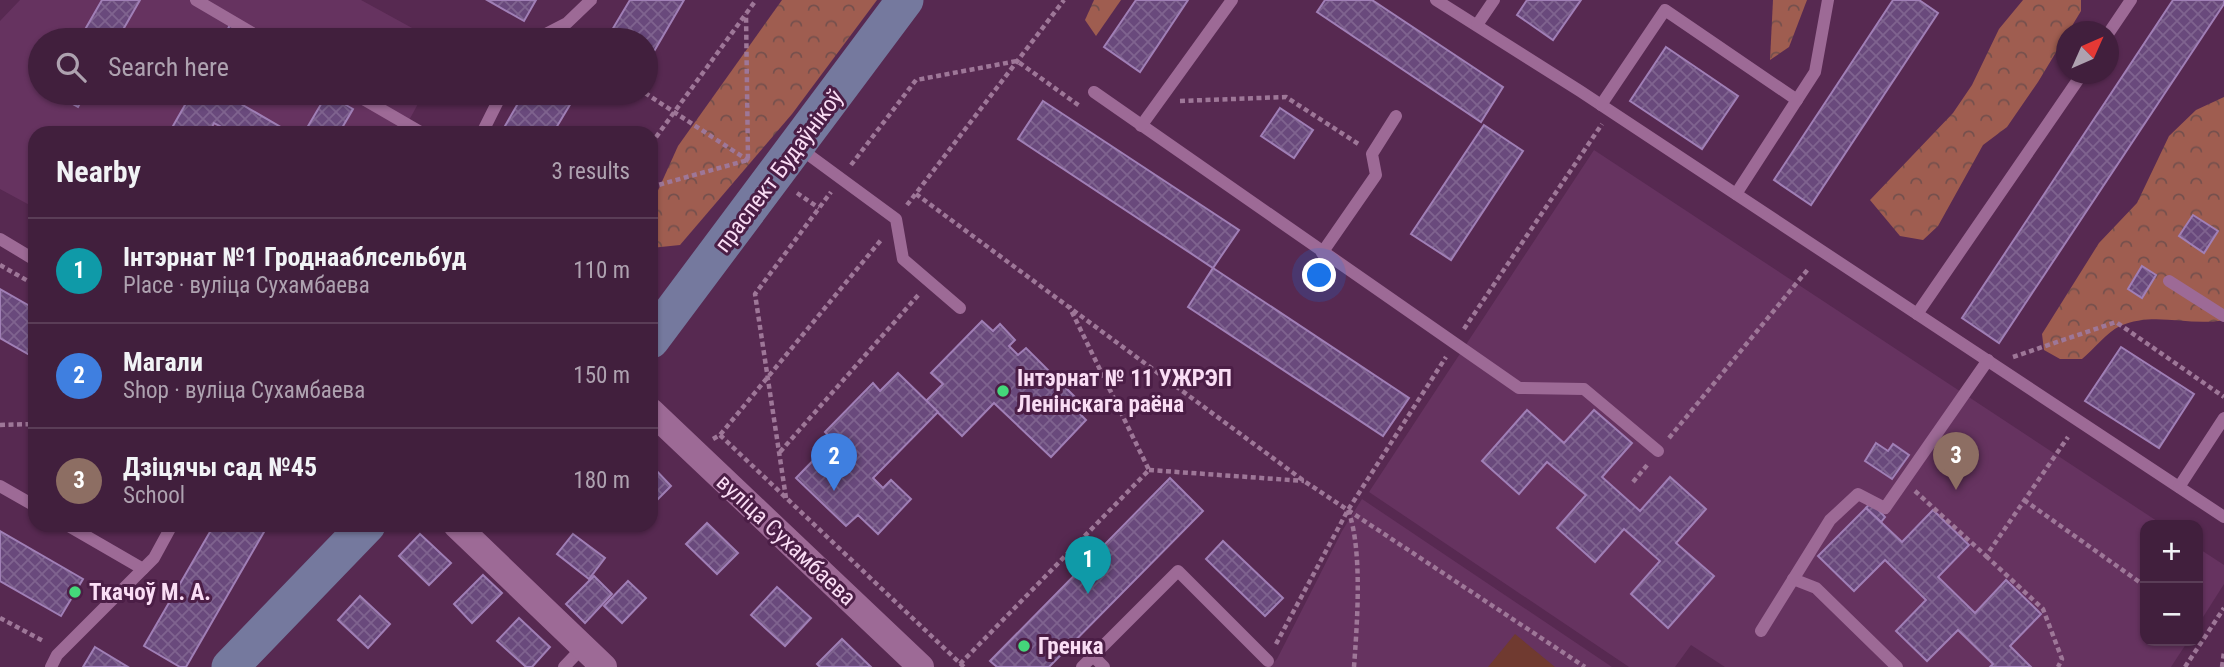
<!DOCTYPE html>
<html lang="en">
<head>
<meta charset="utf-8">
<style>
  body { margin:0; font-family:"Roboto Condensed",sans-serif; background:#482744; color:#f1f3f6 }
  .controls { position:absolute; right:21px; bottom:21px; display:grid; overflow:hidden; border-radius:14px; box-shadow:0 2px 5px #0004 }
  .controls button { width:63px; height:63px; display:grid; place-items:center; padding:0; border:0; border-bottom:2px solid #5a3d57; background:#411f3d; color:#f1f3f6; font:35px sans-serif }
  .compass { position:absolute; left:2056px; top:21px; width:63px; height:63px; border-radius:50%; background:#411f3d; box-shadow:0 2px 5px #0004; rotate:45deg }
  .you { position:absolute; left:1320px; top:276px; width:24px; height:24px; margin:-18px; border:5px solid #fff; border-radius:50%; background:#1a73e8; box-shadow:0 0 0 10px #1a73e833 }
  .badge { display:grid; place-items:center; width:46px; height:46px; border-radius:50%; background:#44d77a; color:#fff; font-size:23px; font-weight:700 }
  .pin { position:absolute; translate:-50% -58px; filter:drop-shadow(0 2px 4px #0008) }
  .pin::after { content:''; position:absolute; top:37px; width:24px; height:21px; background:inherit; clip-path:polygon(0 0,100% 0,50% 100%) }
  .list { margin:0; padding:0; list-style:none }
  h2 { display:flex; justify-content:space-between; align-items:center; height:91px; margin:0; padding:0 28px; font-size:30px }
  h2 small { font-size:23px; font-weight:400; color:#aea2b0 }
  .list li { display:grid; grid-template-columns:46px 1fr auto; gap:21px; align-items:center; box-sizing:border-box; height:105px; padding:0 28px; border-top:2px solid #5a3d57 }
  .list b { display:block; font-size:26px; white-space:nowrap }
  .list p { margin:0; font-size:23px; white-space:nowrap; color:#aea2b0 }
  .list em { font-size:23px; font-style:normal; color:#aea2b0 }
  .icon { flex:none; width:38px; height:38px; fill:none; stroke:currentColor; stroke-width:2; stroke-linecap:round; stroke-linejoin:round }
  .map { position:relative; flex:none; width:2224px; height:667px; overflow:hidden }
  .search { position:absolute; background:#411f3d; box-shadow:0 2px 5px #0004; left:28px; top:28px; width:630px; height:77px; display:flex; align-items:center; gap:18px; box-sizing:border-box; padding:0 24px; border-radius:38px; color:#aea2b0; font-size:26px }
  .panel { position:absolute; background:#411f3d; box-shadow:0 2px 5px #0004; left:28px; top:126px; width:630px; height:406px; border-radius:21px }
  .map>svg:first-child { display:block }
  .built { fill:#663360 }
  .forest { fill:url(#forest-crowns) }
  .pitch { fill:#703a30 }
  .building { fill:url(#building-cross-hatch); stroke:#a07fb6; stroke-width:2 }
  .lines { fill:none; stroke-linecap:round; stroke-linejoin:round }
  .path { stroke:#9e7798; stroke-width:4.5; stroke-dasharray:5 3.5; stroke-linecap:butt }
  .lane { stroke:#9d6a96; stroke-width:12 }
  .street { stroke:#9d6a96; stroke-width:26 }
  .secondary { stroke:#75799e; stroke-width:37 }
  .poi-dot { fill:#44d77a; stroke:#4b1e46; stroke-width:2.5 }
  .labels { text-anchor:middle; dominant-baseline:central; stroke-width:6; stroke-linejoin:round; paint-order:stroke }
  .street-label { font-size:23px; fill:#faddf5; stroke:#4b1e46 }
  .poi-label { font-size:23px; font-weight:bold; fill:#faddf5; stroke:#4b1e46; text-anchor:start }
</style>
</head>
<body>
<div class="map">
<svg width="2224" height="667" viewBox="0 0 2224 667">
  <defs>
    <pattern id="forest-crowns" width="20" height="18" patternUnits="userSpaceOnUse" patternTransform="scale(1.75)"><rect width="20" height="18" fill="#9f5d50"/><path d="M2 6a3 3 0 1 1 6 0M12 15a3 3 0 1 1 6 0" fill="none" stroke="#75504d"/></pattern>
    <pattern id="building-cross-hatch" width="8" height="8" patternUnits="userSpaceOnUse" patternTransform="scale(1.75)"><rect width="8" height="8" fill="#69497c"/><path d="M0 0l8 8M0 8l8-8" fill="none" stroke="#7f638f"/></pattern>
  </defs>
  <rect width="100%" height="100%" fill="#572951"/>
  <g class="built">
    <polygon points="20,0 361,0 434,40 40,40 40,93 424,93 402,133 35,133 35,208 0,189 0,21"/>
    <polygon points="1594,150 2163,525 2145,525 2145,641 2188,641 2171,667 1725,667 1691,645 1675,667 1629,667 1369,492"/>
    <polygon points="1362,499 1612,667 1269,667 1277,659 1342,531"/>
    <polygon points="2198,548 2224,565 2224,584 2198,625"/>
  </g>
  <g class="forest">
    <polygon points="782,0 877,0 792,114 680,245 651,248 651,206 678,146"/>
    <polygon points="1094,0 1121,0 1096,36 1085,20"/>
    <polygon points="1773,0 1807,0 1789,47 1770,60"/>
    <polygon points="2023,0 2081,0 2081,11 2038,82 2007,127 1983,145 1938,226 1923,240 1900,236 1870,200 1953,113 1972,85 1999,29"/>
    <path d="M2224,97V320C2189,327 2155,311 2120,326C2107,332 2093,350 2082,359H2060L2044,350L2042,334L2099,243L2137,203L2169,136L2196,110Z"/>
  </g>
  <polygon class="pitch" points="1515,634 1555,667 1488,667"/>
  <g class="building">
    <polygon points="102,0 140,0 120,35 128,40 79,40"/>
    <polygon points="487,0 536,0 524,21"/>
    <polygon points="630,0 684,0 646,65 646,40 606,40"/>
    <polygon points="1136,0 1188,0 1140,72 1104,47"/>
    <polygon points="1325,0 1372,0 1503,87 1481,122 1317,12"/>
    <polygon points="1527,0 1581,0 1553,40 1517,15"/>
    <polygon points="1893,0 1919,0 1938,13 1811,205 1774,180"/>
    <polygon points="2173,0 2224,0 2224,4 1999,343 1962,318"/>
    <polygon points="230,25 256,40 222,40"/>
    <polygon points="1666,47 1738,96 1702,149 1630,101"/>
    <polygon points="53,93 86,93 78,107"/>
    <polygon points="164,93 231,93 229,97 291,133 233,133 214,123 209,133 169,133 185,105"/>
    <polygon points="524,93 577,93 553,133 501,133"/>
    <polygon points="327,94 353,109 339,133 304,133"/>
    <polygon points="1043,101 1239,230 1213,268 1018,139"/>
    <polygon points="1280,108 1313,130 1294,158 1261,136"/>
    <polygon points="1484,125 1523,151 1451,260 1411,234"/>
    <polygon points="2193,215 2218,231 2204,253 2179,236"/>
    <polygon points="2142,266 2156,275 2142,298 2128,289"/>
    <polygon points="1213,268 1409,398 1383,436 1188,307"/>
    <polygon points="0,289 35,309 35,358 0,338"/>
    <polygon points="982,321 993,331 1000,324 1015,340 1009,346 1018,355 1026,348 1077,399 1071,405 1086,420 1051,457 994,403 962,436 926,401 943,384 931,373"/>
    <polygon points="2121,347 2194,394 2159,448 2085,401"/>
    <polygon points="898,373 938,412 873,478 883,488 891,480 911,499 878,534 858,515 846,526 796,478 833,440 825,432 873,383 880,391"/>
    <polygon points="1527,410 1564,443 1594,410 1632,443 1602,477 1640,511 1670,477 1706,509 1676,543 1714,576 1668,628 1631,594 1660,561 1624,529 1595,562 1557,528 1586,495 1547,462 1519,494 1482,461"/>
    <polygon points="1876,443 1888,451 1893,444 1909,455 1892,479 1865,461"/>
    <polygon points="651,465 671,486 651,506"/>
    <polygon points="1170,478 1203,511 1049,667 997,667 990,661"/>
    <polygon points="1871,502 1885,517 1881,522 1866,508"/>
    <polygon points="1866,508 1902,542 1933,510 1969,545 1938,577 1975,613 2006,580 2041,614 2010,646 2031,667 1990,667 1993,664 1958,630 1927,661 1896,631 1926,600 1885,560 1854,591 1818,556"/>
    <polygon points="707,523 738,553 717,574 686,544"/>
    <polygon points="214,525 268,525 186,667 180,667 144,646"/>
    <polygon points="0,531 83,579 61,616 0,581"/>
    <polygon points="420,534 451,563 429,585 399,556"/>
    <polygon points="573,534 605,558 589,579 557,554"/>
    <polygon points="1223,541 1283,598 1265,616 1206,559"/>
    <polygon points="483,575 502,593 472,623 454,604"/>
    <polygon points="594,576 612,594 585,623 566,604"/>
    <polygon points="628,581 646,598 622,623 604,606"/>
    <polygon points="777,587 811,618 785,646 751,615"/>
    <polygon points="360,596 390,624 368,648 338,620"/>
    <polygon points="519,618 550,647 532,667 526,667 497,641"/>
    <polygon points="842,639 871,667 820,667 817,664"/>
    <polygon points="95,647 128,667 83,667"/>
  </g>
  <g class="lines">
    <g class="path">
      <polyline points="645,93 749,161"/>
      <polyline points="1180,101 1286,97 1360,145"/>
      <polyline points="651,144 756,0"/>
      <polyline points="851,165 916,80 1017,61 1081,107"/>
      <polyline points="651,187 748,160 746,14"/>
      <polyline points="797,193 819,208"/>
      <polyline points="916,194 1304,481 1585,667"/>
      <polyline points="907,205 1064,0"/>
      <polyline points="0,265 35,285"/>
      <polyline points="1464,329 1602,124"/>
      <polyline points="2013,357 2116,322 2224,397"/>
      <polyline points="0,425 35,424"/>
      <polyline points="720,435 964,667"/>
      <polyline points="1669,438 1809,268"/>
      <polyline points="713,439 720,435 881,240"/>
      <polyline points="780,452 920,293"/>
      <polyline points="1149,470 1304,481"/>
      <polyline points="1633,482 1648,464"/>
      <polyline points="1915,491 1986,556 2068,437"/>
      <polyline points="786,498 755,294 831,192"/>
      <polyline points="2024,500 2145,586"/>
      <path d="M1348,510C1363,549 1357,625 1354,667"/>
      <polyline points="1986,556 2043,609 2062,659 2058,667"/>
      <polyline points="0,618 45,642"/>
      <polyline points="1276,644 1348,510 1446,357"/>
      <polyline points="960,664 1149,470 1069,306"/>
      <polyline points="2185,667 2224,608"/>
      <polyline points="2222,667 2224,652"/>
    </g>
    <g class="lane">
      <polyline points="196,0 264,40"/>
      <polyline points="1436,0 1580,91 2224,517"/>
      <polyline points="1477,25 1494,0"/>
      <polyline points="2108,34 2131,0"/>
      <polyline points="534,40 567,23 591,0"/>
      <polyline points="1094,92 1519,388 1584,389 1658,451"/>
      <polyline points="353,93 422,133"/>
      <polyline points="1601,105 1665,10 1797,100"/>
      <polyline points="1141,126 1232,0"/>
      <polyline points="482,133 502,93"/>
      <polyline points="798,147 896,219 903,259 960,308"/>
      <polyline points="1736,194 1815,72 1828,0"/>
      <polyline points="0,239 35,260"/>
      <polyline points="1322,253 1376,175 1372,154 1396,116"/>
      <polyline points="2169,281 2224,316"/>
      <polyline points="1917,314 2082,74"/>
      <polyline points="0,486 35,506"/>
      <polyline points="2179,487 2224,418"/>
      <polyline points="67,525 143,569"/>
      <polyline points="1793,579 1816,588 1897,667"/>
      <polyline points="1761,631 1830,520 1858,494 1885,508 1988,360"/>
      <polyline points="1093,656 1104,667"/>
      <polyline points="51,667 57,655 154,558 172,525"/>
      <polyline points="564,667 583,647"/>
      <polyline points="1082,667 1178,571 1268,661"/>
    </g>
    <g class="street">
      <polyline points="651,411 921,667"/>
      <polyline points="456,525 604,667"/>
    </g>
    <g class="secondary">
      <polyline points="651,340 905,0"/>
      <polyline points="230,667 367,525"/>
    </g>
  </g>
  <g class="poi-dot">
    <circle cx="1003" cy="391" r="7"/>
    <circle cx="75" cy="592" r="7"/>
    <circle cx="1024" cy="646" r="7"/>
  </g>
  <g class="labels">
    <g class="street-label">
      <text transform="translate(779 171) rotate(-53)">праспект Будаўнікоў</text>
      <text transform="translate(786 540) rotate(43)">вуліца Сухамбаева</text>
    </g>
    <g class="poi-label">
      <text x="1017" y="378">Інтэрнат № 11 УЖРЭП<tspan x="1017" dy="26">Ленінскага раёна</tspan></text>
      <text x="89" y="592">Ткачоў М. А.</text>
      <text x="1038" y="646">Гренка</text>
    </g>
  </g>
</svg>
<div class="controls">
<button>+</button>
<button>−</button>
</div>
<svg class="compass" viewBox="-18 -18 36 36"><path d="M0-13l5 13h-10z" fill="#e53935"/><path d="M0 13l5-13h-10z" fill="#aea2b0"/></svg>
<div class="you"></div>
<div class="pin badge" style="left:1088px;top:594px;background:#0f9aa8">1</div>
<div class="pin badge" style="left:834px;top:491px;background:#3f7fe0">2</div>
<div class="pin badge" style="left:1956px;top:490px;background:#8d6e63">3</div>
<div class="search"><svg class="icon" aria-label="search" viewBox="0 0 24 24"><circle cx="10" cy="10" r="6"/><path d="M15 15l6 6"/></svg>Search here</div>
<section class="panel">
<h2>Nearby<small>3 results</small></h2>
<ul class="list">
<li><span class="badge" style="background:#0f9aa8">1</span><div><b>Інтэрнат №1 Гроднааблсельбуд</b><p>Place · вуліца Сухамбаева</p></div><em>110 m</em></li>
<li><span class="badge" style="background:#3f7fe0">2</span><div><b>Магали</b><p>Shop · вуліца Сухамбаева</p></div><em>150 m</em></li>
<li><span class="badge" style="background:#8d6e63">3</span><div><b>Дзіцячы сад №45</b><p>School</p></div><em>180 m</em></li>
</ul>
</section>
</div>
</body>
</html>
